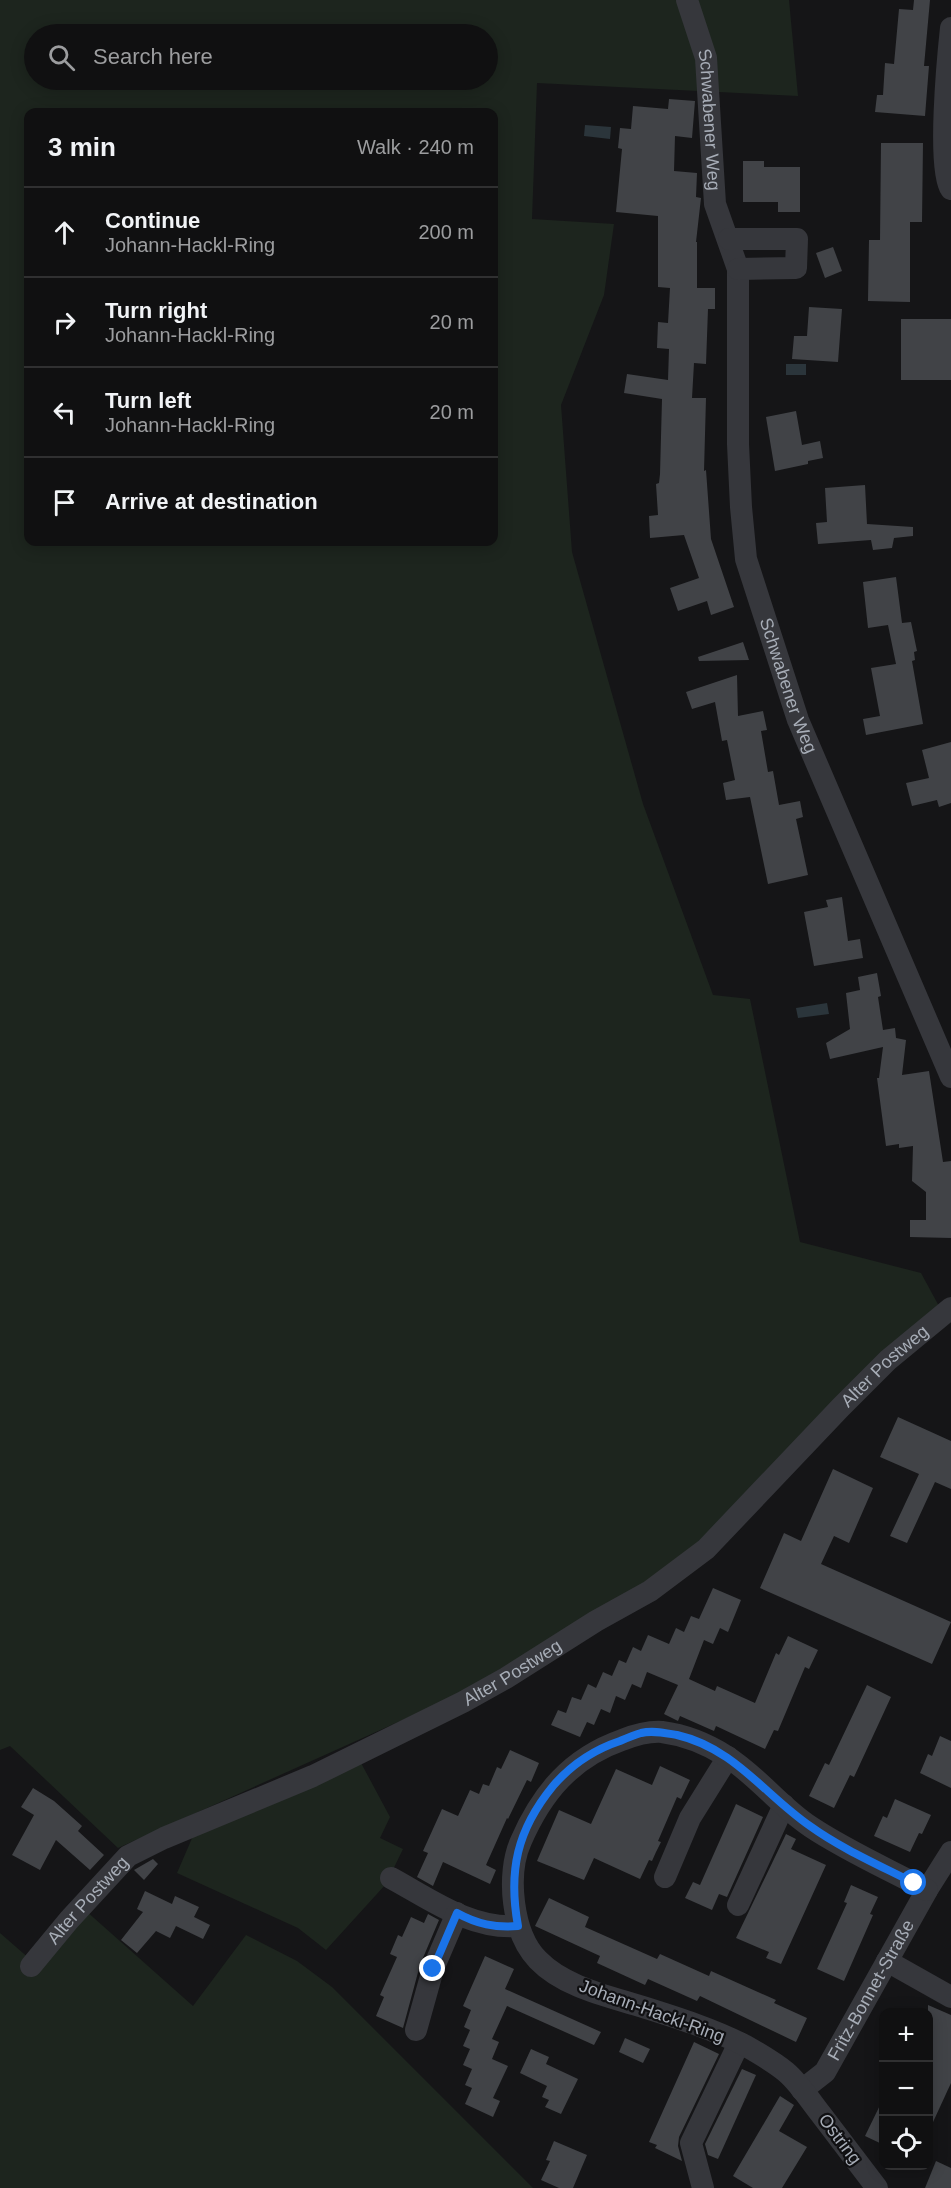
<!DOCTYPE html>
<html lang="en">
<head>
<meta charset="utf-8">
<style>
  body { margin:0; font-family:Helvetica,sans-serif; background:#19191a; color:#f1f3f6 }
  .controls { position:absolute; right:18px; bottom:18px; display:grid; overflow:hidden; border-radius:12px; box-shadow:0 3px 15px #0003 }
  .controls button { width:54px; height:54px; display:grid; place-items:center; padding:0; border:0; border-bottom:2px solid #303031; background:#101011; color:#f1f3f6; font:30px sans-serif }
  .stop { position:absolute; width:18px; height:18px; margin:-14px; border:4px solid #1a73e8; border-radius:50%; background:#fff }
  .stop.end { background:#1a73e8; border-color:#fff; box-shadow:0 2px 6px #0008 }
  .list { margin:0; padding:0; list-style:none }
  h2 { display:flex; justify-content:space-between; align-items:center; height:78px; margin:0; padding:0 24px; font-size:26px }
  h2 small { font-size:20px; font-weight:400; color:#9c9d9f }
  .list li { display:grid; grid-template-columns:39px 1fr auto; gap:18px; align-items:center; box-sizing:border-box; height:90px; padding:0 24px; border-top:2px solid #303031 }
  .list b { display:block; font-size:22px; white-space:nowrap }
  .list p { margin:0; font-size:20px; white-space:nowrap; color:#9c9d9f }
  .list em { font-size:20px; font-style:normal; color:#9c9d9f }
  .icon { flex:none; width:33px; height:33px; fill:none; stroke:currentColor; stroke-width:2; stroke-linecap:round; stroke-linejoin:round }
  .map { position:relative; flex:none; width:951px; height:2188px; overflow:hidden }
  .search { position:absolute; background:#101011; box-shadow:0 3px 15px #0003; left:24px; top:24px; width:474px; height:66px; display:flex; align-items:center; gap:15px; box-sizing:border-box; padding:0 21px; border-radius:33px; color:#9c9d9f; font-size:22px }
  .panel { position:absolute; background:#101011; box-shadow:0 3px 15px #0003; left:24px; top:108px; width:474px; height:438px; border-radius:12px }
  .map>svg:first-child { display:block }
  .green { fill:#1d251e; fill-rule:evenodd }
  .water { fill:#2b353b }
  .building { fill:#414347 }
  .lines { fill:none; stroke-linecap:round; stroke-linejoin:round }
  .minor { stroke:#36373c; stroke-width:22 }
  .route { stroke:#1a73e8; stroke-width:8 }
  .labels { text-anchor:middle; dominant-baseline:central; stroke-width:4.5; stroke-linejoin:round; paint-order:stroke }
  .street-label { font-size:18px; fill:#a7adb7; stroke:#101012 }
</style>
</head>
<body>
<div class="map">
<svg width="951" height="2188" viewBox="0 0 951 2188">
  <rect width="100%" height="100%" fill="#151517"/>
  <g class="green">
    <path d="M0,0H789L798,96L537,83L532,219L614,224L604,295L561,405L572,552L643,804L713,995L750,999L800,1242L921,1273L940,1308L699,1544L616,1602L447,1700L118,1848L10,1746L0,1750ZM34,34H488V80H34ZM28,112H494V542H28Z"/>
    <polygon points="360,1761 390,1817 380,1838 403,1849 386,1884 326,1950 298,1928 177,1873 193,1836"/>
    <polygon points="85,1910 193,2006 246,1935 297,1961 332,1987 533,2188 0,2188 0,1933 39,1967"/>
  </g>
  <g class="water">
    <polygon points="585,125 611,127 610,139 584,136"/>
    <rect x="786" y="364" width="20" height="11"/>
    <polygon points="827,1003 829,1014 798,1018 796,1008"/>
  </g>
  <g class="building">
    <polygon points="914,0 930,0 924,66 929,66 925,116 875,112 877,95 883,95 885,63 894,64 899,9 913,10"/>
    <polygon points="669,99 695,101 692,138 675,136 674,171 697,173 696,197 701,198 696,242 697,242 697,288 715,288 715,309 708,309 706,364 694,363 692,398 706,398 704,471 706,470 711,539 734,607 711,615 707,601 678,611 670,588 699,578 684,535 650,538 649,516 658,515 656,484 659,483 660,474 662,399 624,393 627,374 668,380 669,349 657,348 658,322 668,323 670,288 658,287 658,216 616,212 622,149 618,148 620,128 631,129 633,106 668,109"/>
    <polygon points="881,143 923,143 922,222 910,222 910,302 868,301 869,240 880,240"/>
    <polygon points="743,161 764,161 764,167 800,167 800,212 778,212 778,202 743,202"/>
    <polygon points="833,247 842,271 825,278 816,253"/>
    <polygon points="809,307 842,309 838,362 792,359 794,336 807,336"/>
    <rect x="901" y="319" width="50" height="61"/>
    <polygon points="796,411 802,445 820,441 823,458 808,461 808,464 775,471 766,417"/>
    <polygon points="865,485 867,524 913,527 913,536 894,538 892,548 873,550 871,540 818,544 816,523 827,522 825,488"/>
    <polygon points="896,577 902,623 911,622 917,651 914,652 915,660 912,661 923,724 866,735 863,719 880,716 871,668 896,664 888,625 868,628 863,582"/>
    <polygon points="743,642 749,660 699,661 698,657"/>
    <polygon points="737,675 738,716 763,711 767,730 761,731 768,772 773,771 779,805 800,801 803,817 796,819 808,875 768,884 750,797 726,800 723,783 735,780 727,740 722,741 715,702 692,709 686,692"/>
    <polygon points="951,742 951,803 939,807 937,800 912,806 906,783 929,778 922,750"/>
    <polygon points="842,897 848,941 860,939 863,958 814,966 804,912 828,907 826,900"/>
    <polygon points="877,973 881,996 878,997 883,1030 895,1028 896,1038 906,1040 902,1075 929,1071 943,1162 951,1161 951,1238 910,1237 910,1220 926,1220 926,1192 912,1181 913,1146 899,1148 899,1144 886,1146 877,1078 879,1078 883,1047 830,1059 826,1043 850,1029 846,993 860,990 858,977"/>
    <polygon points="898,1417 951,1441 951,1489 935,1482 907,1543 890,1536 919,1474 880,1457"/>
    <polygon points="833,1469 873,1488 849,1543 834,1536 821,1564 951,1622 932,1664 760,1588 784,1533 801,1541"/>
    <polygon points="713,1588 741,1600 728,1632 720,1628 713,1644 704,1640 689,1679 715,1691 717,1686 755,1703 776,1653 779,1655 788,1636 818,1650 809,1669 805,1667 778,1731 774,1730 765,1749 716,1726 714,1731 680,1716 678,1721 664,1714 678,1685 647,1672 641,1688 632,1684 625,1700 616,1696 610,1713 601,1709 594,1725 587,1722 580,1737 551,1725 558,1710 566,1713 572,1697 581,1700 588,1684 596,1688 603,1672 612,1676 619,1660 626,1663 633,1647 641,1651 648,1635 669,1644 676,1628 684,1632 691,1616 699,1619"/>
    <polygon points="867,1685 891,1697 854,1777 850,1775 834,1808 809,1796 825,1763 829,1765"/>
    <polygon points="940,1736 951,1741 951,1788 920,1773 928,1754 932,1756"/>
    <polygon points="510,1750 539,1763 531,1782 527,1780 508,1819 507,1818 486,1865 496,1870 490,1884 443,1862 433,1886 417,1877 428,1853 423,1851 442,1809 458,1816 470,1790 479,1794 483,1784 489,1786 497,1767 501,1769"/>
    <polygon points="660,1766 690,1780 681,1799 677,1797 658,1841 661,1842 656,1852 652,1861 649,1860 640,1879 594,1858 584,1880 537,1861 559,1810 591,1824 616,1769 652,1785"/>
    <polygon points="33,1788 54,1801 82,1826 78,1831 104,1855 90,1870 56,1840 40,1870 12,1855 34,1815 21,1807"/>
    <polygon points="895,1799 931,1815 922,1834 919,1833 910,1852 874,1836 883,1816 887,1818"/>
    <polygon points="736,1804 763,1817 727,1897 719,1894 712,1910 685,1898 693,1882 700,1885"/>
    <polygon points="786,1834 796,1839 791,1849 826,1865 781,1964 766,1958 769,1952 736,1938"/>
    <polygon points="153,1859 158,1864 144,1880 134,1870"/>
    <polygon points="851,1885 878,1897 870,1914 873,1915 844,1981 817,1969 847,1903 844,1902"/>
    <polygon points="145,1891 172,1904 175,1896 199,1907 194,1917 210,1925 203,1939 176,1926 170,1938 156,1931 137,1953 121,1940 143,1912 137,1909"/>
    <polygon points="549,1898 589,1917 585,1927 657,1959 660,1954 709,1976 711,1971 776,2000 774,2003 807,2018 796,2042 700,1996 697,2001 648,1979 645,1985 597,1963 600,1956 535,1926"/>
    <polygon points="428,1914 439,1920 420,1965 403,2028 376,2016 384,1997 380,1995 397,1957 390,1954 398,1935 402,1937 411,1917 424,1923"/>
    <polygon points="485,1956 514,1969 505,1989 601,2032 594,2045 507,2006 492,2039 499,2042 492,2059 508,2066 493,2098 500,2101 493,2117 465,2104 472,2088 465,2085 472,2069 463,2065 470,2049 463,2046 470,2030 464,2027 471,2010 463,2006"/>
    <polygon points="928,2005 951,2015 951,2083 928,2133"/>
    <polygon points="625,2038 650,2049 643,2063 619,2052"/>
    <polygon points="694,2042 719,2054 679,2137 678,2146 682,2161 655,2148 657,2145 649,2142"/>
    <polygon points="531,2049 549,2057 546,2064 578,2079 561,2114 545,2107 549,2100 542,2097 547,2086 520,2073"/>
    <polygon points="742,2069 756,2075 718,2159 708,2155 705,2144"/>
    <polygon points="780,2096 794,2105 779,2131 807,2147 782,2188 753,2188 733,2176"/>
    <polygon points="884,2097 884,2145 865,2136"/>
    <polygon points="554,2141 587,2155 573,2188 559,2188 541,2180 550,2161 546,2160"/>
    <polygon points="936,2161 951,2168 951,2188 925,2188"/>
  </g>
  <g class="lines">
    <g class="minor">
      <path id="s1" d="M687,0L706,58L715,204L738,269V444L741,507L746,559L798,720L951,1077"/>
      <path d="M951,28C948,56 937,170 951,189"/>
      <polyline points="729,239 797,239 796,268 738,269"/>
      <polyline points="665,1877 690,1818 728,1757"/>
      <path d="M391,1878C430,1899 471,1930 518,1926"/>
      <polyline points="738,1905 784,1805"/>
      <polyline points="887,1961 951,1997"/>
      <path id="s2" d="M31,1966L69,1920L128,1856L164,1838L313,1776L463,1702L506,1678L596,1621L650,1591L706,1549L841,1407L888,1360L951,1308"/>
      <polyline points="416,2030 433,1969 457,1913"/>
      <path id="s3" d="M802,2090L825,2072L927,1890L951,1852"/>
      <polyline points="703,2188 691,2143 739,2043"/>
      <path d="M877,2188C858,2163 839,2138 820,2113C809,2099 799,2083 786,2072C774,2062 760,2054 746,2046C713,2029 678,2018 643,2007C608,1996 564,1987 538,1960C512,1934 506,1874 521,1841C542,1793 571,1758 622,1740C635,1735 648,1731 662,1732C685,1735 707,1744 726,1756C758,1776 780,1807 811,1827C847,1851 888,1869 927,1890"/>
    </g>
  </g>
  <g class="lines">
    <path class="route" d="M433,1969L457,1913C477,1924 495,1928 518,1926C508,1871 517,1830 553,1786C571,1765 593,1750 620,1741C627,1738 634,1735 641,1733C653,1730 665,1733 677,1735C734,1748 765,1795 810,1826C842,1849 879,1865 914,1883"/>
  </g>
  <g class="labels">
    <g class="street-label">
      <text stroke="none"><textPath href="#s1" startOffset="123">Schwabener Weg</textPath></text>
      <text stroke="none"><textPath href="#s1" startOffset="700">Schwabener Weg</textPath></text>
      <text stroke="none"><textPath href="#s2" startOffset="1059">Alter Postweg</textPath></text>
      <text stroke="none"><textPath href="#s2" startOffset="573">Alter Postweg</textPath></text>
      <text stroke="none"><textPath href="#s2" startOffset="87">Alter Postweg</textPath></text>
      <text stroke="none"><textPath href="#s3" startOffset="123">Fritz-Bonnet-Straße</textPath></text>
      <text transform="translate(652 2011) rotate(20)">Johann-Hackl-Ring</text>
      <text transform="translate(840 2139) rotate(53)">Ostring</text>
    </g>
  </g>
</svg>
<div class="controls">
<button>+</button>
<button>−</button>
<button><svg class="icon" aria-label="locate" viewBox="0 0 24 24"><circle cx="12" cy="12" r="6"/><path d="M12 2v4M12 18v4M2 12h4M18 12h4"/></svg></button>
</div>
<div class="stop" style="left:914px;top:1883px"></div>
<div class="stop end" style="left:433px;top:1969px"></div>
<div class="search"><svg class="icon" aria-label="search" viewBox="0 0 24 24"><circle cx="10" cy="10" r="6"/><path d="M15 15l6 6"/></svg>Search here</div>
<section class="panel">
<h2>3 min<small>Walk · 240 m</small></h2>
<ul class="list">
<li><svg class="icon" aria-label="ahead" viewBox="0 0 24 24"><path d="M12 20V5M6 11l6-6 6 6"/></svg><div><b>Continue</b><p>Johann-Hackl-Ring</p></div><em>200 m</em></li>
<li><svg class="icon" aria-label="right" viewBox="0 0 24 24"><path d="M7 20v-9h11M14 6l5 5-5 5"/></svg><div><b>Turn right</b><p>Johann-Hackl-Ring</p></div><em>20 m</em></li>
<li><svg class="icon" aria-label="left" viewBox="0 0 24 24"><path d="M17 20v-9H6M10 6l-5 5 5 5"/></svg><div><b>Turn left</b><p>Johann-Hackl-Ring</p></div><em>20 m</em></li>
<li><svg class="icon" aria-label="arrive" viewBox="0 0 24 24"><path d="M6 21V4h12l-3 4 3 4H6"/></svg><div><b>Arrive at destination</b></div></li>
</ul>
</section>
</div>
</body>
</html>
